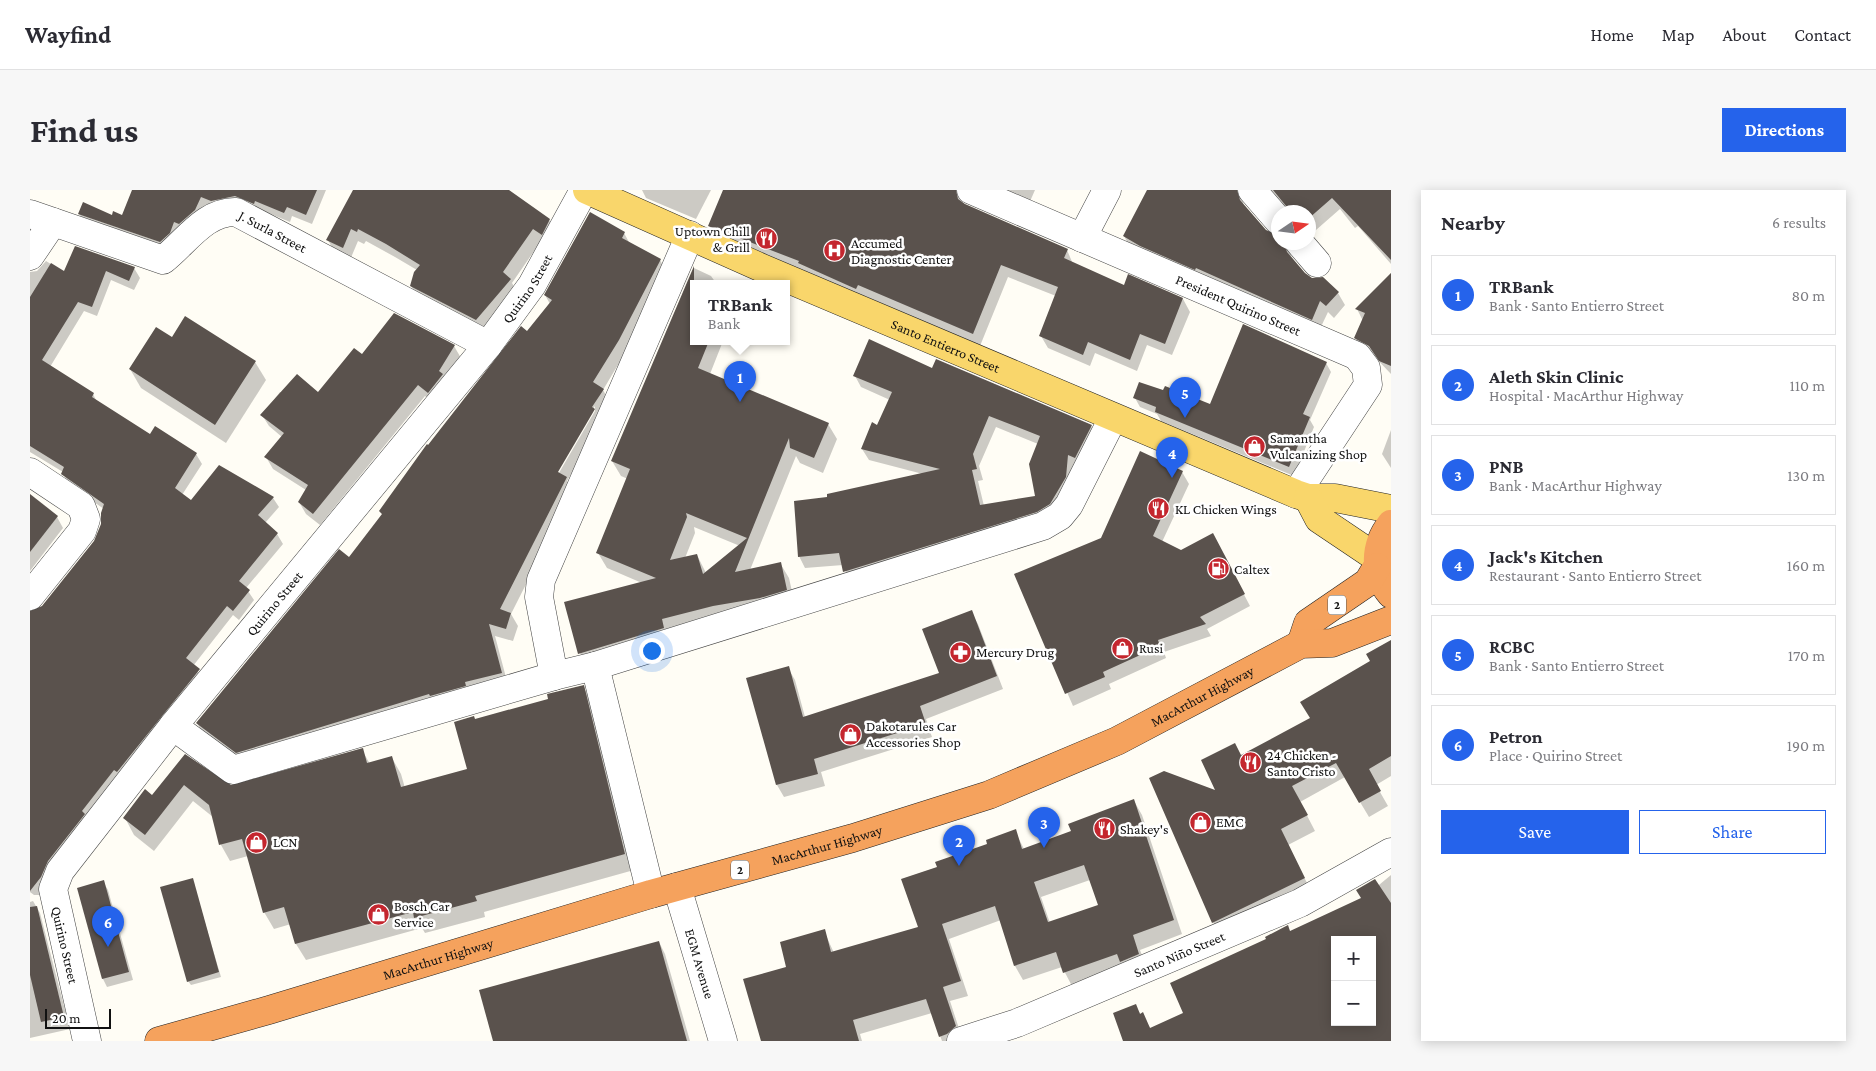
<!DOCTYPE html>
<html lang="en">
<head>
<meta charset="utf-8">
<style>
  body { margin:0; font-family:"Crimson Pro",serif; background:#f7f7f7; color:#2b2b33 }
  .controls { position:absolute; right:15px; bottom:15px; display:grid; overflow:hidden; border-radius:0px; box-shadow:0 2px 12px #0003 }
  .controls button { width:45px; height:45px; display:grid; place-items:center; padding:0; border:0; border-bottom:1px solid #e1e1e2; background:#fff; color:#2b2b33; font:25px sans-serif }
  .compass { position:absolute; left:1241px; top:15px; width:45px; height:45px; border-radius:50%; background:#fff; box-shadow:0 2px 12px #0003; rotate:77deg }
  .scale { position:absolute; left:15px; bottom:12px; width:66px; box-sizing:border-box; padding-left:5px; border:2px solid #111; border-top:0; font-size:14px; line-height:18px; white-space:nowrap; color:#111; -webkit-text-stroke:4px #fff; paint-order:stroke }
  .you { position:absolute; left:621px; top:460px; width:18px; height:18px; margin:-12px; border:4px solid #fff; border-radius:50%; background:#1a73e8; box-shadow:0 0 0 8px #1a73e833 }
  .badge { display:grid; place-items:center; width:32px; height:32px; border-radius:50%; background:#2563eb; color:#fff; font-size:16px; font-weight:700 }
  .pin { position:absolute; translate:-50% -41px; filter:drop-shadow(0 1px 2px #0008) }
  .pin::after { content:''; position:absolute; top:26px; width:18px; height:15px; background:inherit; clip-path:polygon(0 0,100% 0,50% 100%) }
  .popup { position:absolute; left:660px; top:90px; width:100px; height:65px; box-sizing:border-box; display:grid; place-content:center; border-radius:0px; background:#fff; filter:drop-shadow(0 1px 4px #0005); font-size:16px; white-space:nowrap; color:#7c7c81 }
  .popup b { font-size:19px; color:#2b2b33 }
  .popup::after { content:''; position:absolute; left:50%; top:100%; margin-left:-10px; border:10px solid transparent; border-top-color:#fff }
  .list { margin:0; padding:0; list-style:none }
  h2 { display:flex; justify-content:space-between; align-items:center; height:65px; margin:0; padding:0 20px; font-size:21px }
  h2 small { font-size:16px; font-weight:400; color:#7c7c81 }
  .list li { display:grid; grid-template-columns:32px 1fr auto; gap:15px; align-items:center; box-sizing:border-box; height:80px; margin:0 10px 10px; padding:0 10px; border:1px solid #e1e1e2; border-radius:0px }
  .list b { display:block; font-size:19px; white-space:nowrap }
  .list p { margin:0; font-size:16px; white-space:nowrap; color:#7c7c81 }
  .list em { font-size:16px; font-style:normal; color:#7c7c81 }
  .actions { display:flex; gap:10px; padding:15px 20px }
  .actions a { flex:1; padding:11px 0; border:1px solid #2563eb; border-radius:0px; text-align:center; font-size:18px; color:#2563eb }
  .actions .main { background:#2563eb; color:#fff }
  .map { position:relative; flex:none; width:1361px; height:851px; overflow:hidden; border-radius:0px }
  header { display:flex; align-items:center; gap:30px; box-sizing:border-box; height:70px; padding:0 25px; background:#fff; border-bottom:1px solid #e1e1e2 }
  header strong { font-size:24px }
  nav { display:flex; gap:28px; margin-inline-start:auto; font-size:18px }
  .intro { display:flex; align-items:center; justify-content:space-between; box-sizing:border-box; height:120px; padding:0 30px }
  h1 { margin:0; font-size:35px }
  .button { padding:12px 22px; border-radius:0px; background:#2563eb; color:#fff; font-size:18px; font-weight:700 }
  main { display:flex; gap:30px; padding:0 30px }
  aside { flex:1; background:#fff; border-radius:0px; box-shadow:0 2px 12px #0003 }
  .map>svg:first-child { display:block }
  .shadow { fill:#0003; fill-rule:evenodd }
  .building { fill:#5a524d; fill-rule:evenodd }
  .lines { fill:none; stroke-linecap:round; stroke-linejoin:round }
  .minor-casing { stroke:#444; stroke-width:29 }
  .major-casing { stroke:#222; stroke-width:29 }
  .highway-casing { stroke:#222; stroke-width:29 }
  .minor { stroke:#fff; stroke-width:28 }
  .major { stroke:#f9d66b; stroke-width:28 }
  .highway { stroke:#f5a25d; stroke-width:28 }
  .labels { text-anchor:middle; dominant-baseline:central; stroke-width:5; stroke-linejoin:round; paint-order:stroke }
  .shield { fill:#fff; stroke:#585858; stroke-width:1 }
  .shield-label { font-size:12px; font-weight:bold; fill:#111 }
  .poi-label { font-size:14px; fill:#111; stroke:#fff; text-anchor:start }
  .street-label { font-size:14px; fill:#111; stroke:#fff }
</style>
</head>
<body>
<header>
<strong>Wayfind</strong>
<nav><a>Home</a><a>Map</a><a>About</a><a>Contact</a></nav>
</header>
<div class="intro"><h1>Find us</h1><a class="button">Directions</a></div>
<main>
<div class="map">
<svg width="1361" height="851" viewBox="0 0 1361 851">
  <rect width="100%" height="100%" fill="#fffdf5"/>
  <g class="shadow">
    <polygon points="103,0 296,0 282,34 262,26 260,32 231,20 135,62 55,34 49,24 92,27"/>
    <polygon points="324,0 477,0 519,30 527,43 511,51 482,93 487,102 453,143 388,109 381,96 387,80 365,67 336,51 334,54 328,51 320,70 305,63 298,50"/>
    <polygon points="612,0 681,0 666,29 616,8"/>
    <polygon points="694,0 939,0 933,6 932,14 1037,60 1043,74 1094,97 1099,86 1153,109 1160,122 1142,165 1117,155 1107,181 1065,163 1060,176 1018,158 1011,146 1026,106 978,87 950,156 835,106 833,110 687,48 679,36"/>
    <polygon points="957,0 1005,0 998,16"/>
    <polygon points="1118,0 1220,0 1214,8 1213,16 1235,41 1248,46 1248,52 1262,52 1264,56 1261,66 1274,84 1308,103 1315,115 1304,128 1298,122 1289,141 1101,59 1094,46"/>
    <polygon points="1239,0 1361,0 1361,74 1328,36 1325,38 1310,19 1278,47 1278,22 1260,22"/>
    <path d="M594,43L600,54L630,70L637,83L595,163L573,200L580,212L571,232L537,291L543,301L481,424L488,436L483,451L465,446L478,495L214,575L174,546L167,533L319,369L353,325L350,321L398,257L497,143L520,114L515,105ZM565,216V221L526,288L524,287Z"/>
    <polygon points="16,71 35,83 104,78 110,88 104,100 81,90 67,126 54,121 20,177 63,204 67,212 121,246 166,264 172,274 152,305 161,312 243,308 249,317 235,333 247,344 253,354 216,398 224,410 209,430 203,425 163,476 174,490 23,681 9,705 4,705 0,702 0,422 13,417 65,351 72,334 74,319 38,294 33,282 0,262 0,82 7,81"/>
    <path d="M664,78L681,86L686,93H664V151H693L680,184L798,234L807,249L793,283L770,273L766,266L720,380L750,373L759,388L765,415L558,478L550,463L612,393L577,378L568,363L598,289L591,286L582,271ZM664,337L710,356L676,383L667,365L655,368L665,343Z"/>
    <polygon points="1361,83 1361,184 1342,164 1333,160 1325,148 1333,131 1327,119"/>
    <polygon points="1213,136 1296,173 1301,182 1280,230 1284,237 1264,286 1131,231 1127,224 1110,217 1105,208 1180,216"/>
    <polygon points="142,148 225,172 236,190 196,253 111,198 100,179"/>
    <polygon points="424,156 431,168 405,214 395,206 290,335 276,324 269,312 276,300 243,279 236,267 252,247 239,236 232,225 250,202 288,204 332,166"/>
    <path d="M902,180L1061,236L1068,247L1026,325L821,393L813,375L775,378L769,366L799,308L893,284L839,270L832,259L847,236L860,210L831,197L825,186ZM966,237L1008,254L1006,307L954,316L948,291L953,290L949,276Z"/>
    <polygon points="1361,240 1361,278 1352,264"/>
    <polygon points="1152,282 1159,294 1132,352 1151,361 1189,357 1220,416 1177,439 1181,446 1134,462 1136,468 1079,494 1081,499 1043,516 986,385 1072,349"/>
    <polygon points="0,306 27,327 33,338 0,381"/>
    <polygon points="941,422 948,434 973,499 896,529 902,547 791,582 795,596 754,607 747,595 758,478 765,490 775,527 911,484"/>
    <polygon points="1361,451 1361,586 1346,595 1358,616 1339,627 1315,587 1270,612 1285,641 1258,655 1282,703 1191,747 1183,732 1188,602 1211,566 1281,529"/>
    <polygon points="553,496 562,513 604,680 454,722 455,727 395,743 392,738 276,770 266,754 261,734 244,739 234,722 218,666 200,671 191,655 183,627 163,611 124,661 104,645 95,628 122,607 155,566 200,597 332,560 340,574 362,568 371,584 375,598 438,580 445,530 520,510"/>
    <path d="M1104,611L1112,625L1152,744L1110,760L1117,779L1042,796L1032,777L993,790L985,776L971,730L919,749L938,806L920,811L933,851H912L902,823L830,844L832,851H734L758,778L794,741L804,763L890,738L908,678L985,641L994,659L1043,642ZM1060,690L1070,715L1020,733L1011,707Z"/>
    <path d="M1361,685V851H1097L1105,816L1121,839L1155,824L1260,742L1332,709ZM1305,750H1342V832H1305Z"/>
    <polygon points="162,689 191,787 161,795 158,791"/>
    <polygon points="73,692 78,700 103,790 77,797 73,789"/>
    <polygon points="3,711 10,723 40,839 0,848 0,712"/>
    <polygon points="629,752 635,764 660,851 464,851"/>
  </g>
  <g class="building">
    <polygon points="102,0 287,0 276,25 257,17 254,23 225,11 224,14 205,6 181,11 171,7 165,20 149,34 144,32 140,43 130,52 48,24 53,12 82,25 83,21 92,25"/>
    <polygon points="323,0 479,0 520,29 512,45 503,39 473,82 481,89 446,130 380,96 384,82 390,75 356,54 328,39 327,42 321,39 313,58 296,50"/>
    <polygon points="693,0 926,0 928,9 935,14 1038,59 1034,68 1094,95 1098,84 1153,108 1135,154 1110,144 1100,170 1058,152 1053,165 1009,146 1028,97 971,75 943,144 828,95 826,99 768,73 769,71 678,36"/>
    <polygon points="1117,0 1207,0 1210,10 1236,40 1248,45 1248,52 1254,52 1257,62 1275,83 1282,88 1293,87 1309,102 1296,116 1290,111 1282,130 1166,78 1165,80 1110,56 1093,46"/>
    <polygon points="1243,0 1361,0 1361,70 1302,8 1278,29 1278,22 1261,22"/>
    <polygon points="560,22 595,42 592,48 631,69 589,150 563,192 574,199 562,217 565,219 528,282 537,287 470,419 481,423 476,439 459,434 472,483 435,492 436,496 400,506 399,504 206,563 166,533 309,359 319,367 352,324 349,321 397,254 398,255 491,136 497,141 522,110 514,105"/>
    <polygon points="45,56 105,77 99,91 76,81 62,117 48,112 12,170 64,203 62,207 120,244 125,236 167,263 145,298 161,310 189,275 244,307 228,325 248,343 209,391 220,400 203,421 197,416 156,468 170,479 87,582 84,580 52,621 55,624 18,671 11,687 0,701 0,421 12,416 64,351 71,334 71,323 74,314 31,284 34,277 0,256 0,107 21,73 34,81"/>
    <path d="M664,76V151H679L668,178L799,233L784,268L760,258L759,248L705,382L751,372L757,400L730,408L683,416L632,429L634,438L548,464L534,412L626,388L566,363L600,279L581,271ZM656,323L717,348L673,384L667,364L640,370L657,327Z"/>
    <polygon points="1361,83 1361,176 1349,171 1339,156 1324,148 1335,123 1325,119"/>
    <polygon points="364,123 425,155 409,181 413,184 398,203 388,195 283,324 268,312 278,295 234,267 254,243 230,225 267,184 288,202 324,158 332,164"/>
    <polygon points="155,126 226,171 185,235 99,179 126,137 142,147"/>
    <polygon points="1213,134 1297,172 1273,224 1280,227 1259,277 1125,222 1126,217 1103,208 1109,192 1133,200 1135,196 1180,214"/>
    <path d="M839,149L902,178L906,169L1062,235L1045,268L1038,265L1036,287L1020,314L1007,322L813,382L809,363L768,367L764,311L797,307V304L910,279L831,259L842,232L847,235L862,202L823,186ZM959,226L1010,246L999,274L1005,306L950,315L942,280L947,279L943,264Z"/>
    <polygon points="1110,261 1153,281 1123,346 1151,360 1183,343 1215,404 1170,427 1176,434 1128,450 1130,456 1073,482 1075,487 1035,504 984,384 1071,348"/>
    <polygon points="0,304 28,326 0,362"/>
    <polygon points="942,420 967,486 890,516 896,534 784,569 788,584 746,595 716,488 759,476 773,527 909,483 892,439"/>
    <polygon points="1361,450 1361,566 1339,579 1351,601 1329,613 1306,573 1262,596 1278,625 1251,639 1275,688 1182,733 1119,588 1134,581 1185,600 1171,570 1205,553 1211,565 1280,528 1270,512 1340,471 1336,464"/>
    <polygon points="554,495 595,664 445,706 447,711 384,728 383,722 265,754 254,717 233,723 212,649 189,655 179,615 154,595 115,645 93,628 115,599 122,605 155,564 201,595 333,558 337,573 362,566 371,597 437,579 424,532 444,526 445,529 463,524 518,509 517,504"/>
    <path d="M1104,609L1144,730L1103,745L1109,764L1090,772L1087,764L1033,783L1026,762L984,776L965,716L912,734L931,791L913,797L926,836L917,844L909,847L896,809L823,830L829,851H731L713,789L756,777L750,752L795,739L801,762L888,737L871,689L907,677L905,672L957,654L956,650L986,639L992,659L1041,641L1038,634ZM1054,675L1068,715L1018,732L1004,692Z"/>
    <polygon points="163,688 189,782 157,792 130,697"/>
    <path d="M1345,689L1361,713V851H1093L1083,823L1106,814L1110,824L1113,822L1120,838L1153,823L1140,793L1236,749L1235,747L1258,735L1260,741L1331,708L1326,700ZM1305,750H1342V832H1305Z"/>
    <polygon points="74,690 99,782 72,789 47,698"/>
    <polygon points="7,716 34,827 11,832 0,785 0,717"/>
    <polygon points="629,751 657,851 463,851 449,800"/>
  </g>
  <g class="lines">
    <defs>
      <g id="minor">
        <path id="s1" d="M941,0L1327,166L1336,178L1338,195L1266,304"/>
        <polyline points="1222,0 1248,30"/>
        <path id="s2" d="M0,24L133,70C156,52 175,21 206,22L458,155"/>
        <polyline points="1052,48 1077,0"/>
        <polyline points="1269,52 1287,73"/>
        <polyline points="0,66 23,32"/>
        <polyline points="0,282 51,316 56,329 52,341 0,406"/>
        <polyline points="565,476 621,704"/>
        <polyline points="524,486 509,407 511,390 660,45"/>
        <polyline points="143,536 203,580 524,486 565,476 1013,336 1030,326 1039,315 1083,228"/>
        <path id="s3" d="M647,697L693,851"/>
        <path id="s4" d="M57,851L23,699L30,681L143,536L458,155L502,95L554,0"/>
        <path id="s5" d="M931,851L987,833L1270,713L1361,662"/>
      </g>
      <g id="major">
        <path id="s6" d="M557,0L732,78L1266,304L1278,308H1305L1361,319"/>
        <polyline points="1278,308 1289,329 1347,368"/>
      </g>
      <g id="highway">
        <path d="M1361,334C1344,356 1343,383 1361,404"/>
        <polyline points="1271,454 1278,433 1338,392 1347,377"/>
        <path id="s7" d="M129,851L239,820L621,704L823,648L959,605L1087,551L1271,454L1302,453L1361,430"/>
      </g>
    </defs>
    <use href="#minor" class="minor-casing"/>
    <use href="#major" class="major-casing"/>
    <use href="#highway" class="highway-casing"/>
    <use href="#minor" class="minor"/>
    <use href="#major" class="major"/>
    <use href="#highway" class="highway"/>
  </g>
  <defs>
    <symbol id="restaurant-disc" viewBox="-11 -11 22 22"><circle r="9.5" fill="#c4262e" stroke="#fff"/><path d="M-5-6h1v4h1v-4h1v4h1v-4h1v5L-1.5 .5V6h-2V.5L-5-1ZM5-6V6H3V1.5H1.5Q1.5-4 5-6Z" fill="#fff"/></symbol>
    <symbol id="hospital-disc" viewBox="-11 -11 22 22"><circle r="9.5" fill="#c4262e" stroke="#fff"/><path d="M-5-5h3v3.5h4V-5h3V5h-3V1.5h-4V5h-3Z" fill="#fff"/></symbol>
    <symbol id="shop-disc" viewBox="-11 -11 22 22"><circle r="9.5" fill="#c4262e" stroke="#fff"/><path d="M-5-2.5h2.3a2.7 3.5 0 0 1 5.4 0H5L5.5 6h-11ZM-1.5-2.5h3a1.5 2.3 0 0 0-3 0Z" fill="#fff"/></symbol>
    <symbol id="fuel-disc" viewBox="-11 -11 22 22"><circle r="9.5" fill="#c4262e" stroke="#fff"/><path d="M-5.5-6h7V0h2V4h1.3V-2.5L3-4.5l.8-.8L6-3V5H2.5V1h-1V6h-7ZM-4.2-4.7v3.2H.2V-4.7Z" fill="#fff"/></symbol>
    <symbol id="pharmacy-disc" viewBox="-11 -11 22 22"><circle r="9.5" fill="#c4262e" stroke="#fff"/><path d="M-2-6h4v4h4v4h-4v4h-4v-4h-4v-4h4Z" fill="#fff"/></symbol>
  </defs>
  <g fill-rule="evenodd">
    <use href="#restaurant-disc" x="724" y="36" width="25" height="25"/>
    <use href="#hospital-disc" x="792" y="48" width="25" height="25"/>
    <use href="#shop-disc" x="1212" y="244" width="25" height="25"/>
    <use href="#restaurant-disc" x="1116" y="306" width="25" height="25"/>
    <use href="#fuel-disc" x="1176" y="366" width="25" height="25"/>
    <use href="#shop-disc" x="1080" y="446" width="25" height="25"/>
    <use href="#pharmacy-disc" x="918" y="450" width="25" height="25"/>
    <use href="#shop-disc" x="808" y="532" width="25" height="25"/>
    <use href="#restaurant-disc" x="1208" y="560" width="25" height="25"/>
    <use href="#shop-disc" x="1158" y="620" width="25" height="25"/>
    <use href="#restaurant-disc" x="1062" y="626" width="25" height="25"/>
    <use href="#shop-disc" x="214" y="640" width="25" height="25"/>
    <use href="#shop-disc" x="336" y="712" width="25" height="25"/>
  </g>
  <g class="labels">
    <g class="shield">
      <rect x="1298" y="405.5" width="18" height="19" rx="4"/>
      <rect x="701" y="670.5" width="18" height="19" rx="4"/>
    </g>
    <g class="shield-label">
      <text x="1307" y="415">2</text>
      <text x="710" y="680">2</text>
    </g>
    <g class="poi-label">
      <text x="720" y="41" text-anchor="end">Uptown Chill<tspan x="720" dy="16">&amp; Grill</tspan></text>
      <text x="821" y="53">Accumed<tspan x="821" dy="16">Diagnostic Center</tspan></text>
      <text x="1240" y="248">Samantha<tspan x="1240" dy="16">Vulcanizing Shop</tspan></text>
      <text x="1145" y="319">KL Chicken Wings</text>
      <text x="1204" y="379">Caltex</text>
      <text x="1109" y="458">Rusi</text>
      <text x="946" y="462">Mercury Drug</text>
      <text x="836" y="536">Dakotarules Car<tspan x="836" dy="16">Accessories Shop</tspan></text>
      <text x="1237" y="565">24 Chicken -<tspan x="1237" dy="16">Santo Cristo</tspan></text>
      <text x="1186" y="632">EMC</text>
      <text x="1090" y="639">Shakey's</text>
      <text x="243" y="652">LCN</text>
      <text x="364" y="716">Bosch Car<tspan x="364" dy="16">Service</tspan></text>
    </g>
    <g class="street-label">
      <text stroke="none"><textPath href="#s2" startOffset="272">J. Surla Street</textPath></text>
      <text stroke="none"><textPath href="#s4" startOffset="922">Quirino Street</textPath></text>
      <text stroke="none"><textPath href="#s1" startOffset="291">President Quirino Street</textPath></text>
      <text stroke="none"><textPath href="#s6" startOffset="391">Santo Entierro Street</textPath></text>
      <text stroke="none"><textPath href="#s4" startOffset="518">Quirino Street</textPath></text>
      <text stroke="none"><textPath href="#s7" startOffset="1101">MacArthur Highway</textPath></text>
      <text stroke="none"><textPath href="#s7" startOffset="696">MacArthur Highway</textPath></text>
      <text transform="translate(35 755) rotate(77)">Quirino Street</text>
      <text stroke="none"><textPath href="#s5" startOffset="235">Santo Niño Street</textPath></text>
      <text stroke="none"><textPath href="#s7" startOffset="291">MacArthur Highway</textPath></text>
      <text stroke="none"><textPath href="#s3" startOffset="80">EGM Avenue</textPath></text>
    </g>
  </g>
</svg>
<div class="controls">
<button>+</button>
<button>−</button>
</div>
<svg class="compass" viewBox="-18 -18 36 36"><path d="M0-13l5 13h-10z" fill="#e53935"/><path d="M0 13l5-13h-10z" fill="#7c7c81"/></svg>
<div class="scale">20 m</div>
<div class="you"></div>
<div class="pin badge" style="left:710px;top:212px">1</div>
<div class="popup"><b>TRBank</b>Bank</div>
<div class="pin badge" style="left:929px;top:676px">2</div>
<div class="pin badge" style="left:1014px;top:658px">3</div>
<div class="pin badge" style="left:1142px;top:288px">4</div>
<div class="pin badge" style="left:1155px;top:228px">5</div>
<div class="pin badge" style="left:78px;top:757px">6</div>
</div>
<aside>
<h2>Nearby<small>6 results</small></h2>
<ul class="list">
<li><span class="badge">1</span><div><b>TRBank</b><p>Bank · Santo Entierro Street</p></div><em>80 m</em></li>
<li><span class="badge">2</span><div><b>Aleth Skin Clinic</b><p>Hospital · MacArthur Highway</p></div><em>110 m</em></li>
<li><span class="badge">3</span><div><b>PNB</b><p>Bank · MacArthur Highway</p></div><em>130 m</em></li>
<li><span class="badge">4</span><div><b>Jack's Kitchen</b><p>Restaurant · Santo Entierro Street</p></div><em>160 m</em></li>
<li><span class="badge">5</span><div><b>RCBC</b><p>Bank · Santo Entierro Street</p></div><em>170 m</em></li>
<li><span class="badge">6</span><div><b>Petron</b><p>Place · Quirino Street</p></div><em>190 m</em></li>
</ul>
<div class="actions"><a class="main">Save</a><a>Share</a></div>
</aside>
</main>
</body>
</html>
